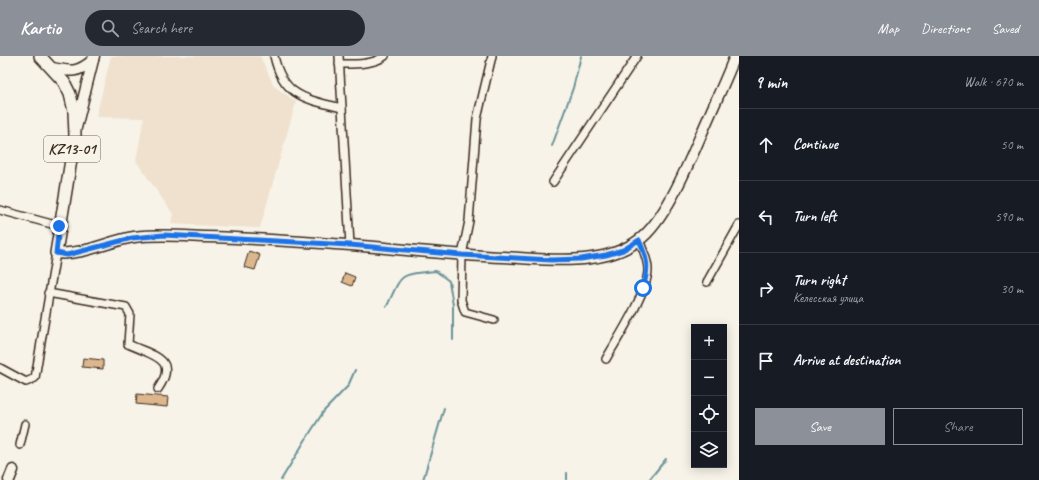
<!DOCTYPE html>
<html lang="en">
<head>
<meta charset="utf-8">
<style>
  body { margin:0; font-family:Caveat,sans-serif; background:#242831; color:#f1f3f6 }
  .controls { position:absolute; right:12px; bottom:12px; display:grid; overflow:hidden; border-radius:0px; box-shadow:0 2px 10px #0003 }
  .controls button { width:36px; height:36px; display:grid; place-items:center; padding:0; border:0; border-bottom:1px solid #363941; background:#171b24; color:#f1f3f6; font:20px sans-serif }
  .stop { position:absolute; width:12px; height:12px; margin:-9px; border:3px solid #1a73e8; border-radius:50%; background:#fff }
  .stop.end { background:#1a73e8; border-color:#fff; box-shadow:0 1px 4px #0008 }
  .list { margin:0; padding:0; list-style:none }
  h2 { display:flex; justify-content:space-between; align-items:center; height:52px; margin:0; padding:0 16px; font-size:17px }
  h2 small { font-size:13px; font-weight:400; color:#9ea1a6 }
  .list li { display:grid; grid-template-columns:26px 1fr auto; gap:12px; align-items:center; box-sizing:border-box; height:72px; padding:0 16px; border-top:1px solid #363941 }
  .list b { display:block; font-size:15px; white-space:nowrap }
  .list p { margin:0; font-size:13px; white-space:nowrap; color:#9ea1a6 }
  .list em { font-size:13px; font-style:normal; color:#9ea1a6 }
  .actions { display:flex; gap:8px; padding:12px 16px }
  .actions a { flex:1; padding:9px 0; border:1px solid #8c9099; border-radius:0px; text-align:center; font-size:14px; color:#8c9099 }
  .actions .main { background:#8c9099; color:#fff }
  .icon { flex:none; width:22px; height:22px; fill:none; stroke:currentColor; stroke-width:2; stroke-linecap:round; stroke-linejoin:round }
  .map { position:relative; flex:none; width:739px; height:424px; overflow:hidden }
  header { display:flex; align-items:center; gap:24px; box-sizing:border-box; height:56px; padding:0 20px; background:#8c9099; color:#fff }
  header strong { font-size:19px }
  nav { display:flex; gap:22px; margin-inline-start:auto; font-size:14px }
  .search { width:280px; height:36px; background:#242831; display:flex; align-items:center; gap:10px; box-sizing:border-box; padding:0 14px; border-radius:22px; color:#9ea1a6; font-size:15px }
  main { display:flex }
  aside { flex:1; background:#171b24 }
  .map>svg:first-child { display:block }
  .built { fill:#efe1cd }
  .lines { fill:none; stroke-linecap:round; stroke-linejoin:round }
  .stream { stroke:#6a9298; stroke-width:2 }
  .building { fill:#dcb78d; stroke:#3b2a1e }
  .street-casing { stroke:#3b2a1e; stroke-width:10 }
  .secondary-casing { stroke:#3b2a1e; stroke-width:13 }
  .primary-casing { stroke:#3b2a1e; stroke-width:14 }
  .street { stroke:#f7f3e8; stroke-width:7 }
  .secondary { stroke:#f7f3e8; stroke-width:10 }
  .primary { stroke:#f7f3e8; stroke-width:11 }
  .route { stroke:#1a73e8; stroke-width:5 }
  .labels { text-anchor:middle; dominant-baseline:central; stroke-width:4; stroke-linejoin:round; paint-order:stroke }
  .shield { fill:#f7f3e8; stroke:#73665b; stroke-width:1 }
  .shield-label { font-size:15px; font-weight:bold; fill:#3b2a1e }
</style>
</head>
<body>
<header>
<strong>Kartio</strong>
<div class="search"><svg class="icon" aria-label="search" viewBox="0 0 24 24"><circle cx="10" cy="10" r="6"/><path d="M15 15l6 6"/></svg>Search here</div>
<nav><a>Map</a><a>Directions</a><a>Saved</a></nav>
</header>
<main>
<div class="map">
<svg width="739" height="424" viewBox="0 0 739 424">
  <rect width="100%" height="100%" fill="#f7f3e8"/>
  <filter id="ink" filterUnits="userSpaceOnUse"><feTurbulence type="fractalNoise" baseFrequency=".025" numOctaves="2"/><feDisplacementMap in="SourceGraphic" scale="8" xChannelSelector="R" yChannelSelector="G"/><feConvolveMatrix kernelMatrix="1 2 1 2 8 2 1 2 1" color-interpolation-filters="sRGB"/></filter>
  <g filter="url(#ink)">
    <polygon class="built" points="111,0 260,0 274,30 296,46 260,172 171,168 173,158 136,105 144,62 96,61"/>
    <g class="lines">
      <g class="stream">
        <polyline points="552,90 573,32 581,0"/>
        <path d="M387,250C403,216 398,219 436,215L449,225L453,249V284"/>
        <polyline points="281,424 306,383 324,355 348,330 355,314"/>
        <polyline points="423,424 444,352"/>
        <polyline points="567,424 567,417"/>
        <polyline points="649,424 666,403"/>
      </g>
    </g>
    <g class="building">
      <polygon points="249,195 260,199 255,214 244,211"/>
      <polygon points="345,217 355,221 352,230 342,226"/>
      <polygon points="83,302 103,304 103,313 82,311"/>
      <polygon points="137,338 168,341 167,351 136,348"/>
    </g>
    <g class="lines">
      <defs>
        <g id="street">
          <path d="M274,0C283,41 306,43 342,52"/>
          <polyline points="339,0 350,189"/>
          <polyline points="492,0 477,63 469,165 462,199 461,244 465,256 494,264"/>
          <path d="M339,8C353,8 373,9 385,0"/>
          <polyline points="553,126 637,0"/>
          <polyline points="0,154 59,170"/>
          <polyline points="707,226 739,169"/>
          <path d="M48,237L126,251L130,258L128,288C153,300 179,302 158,333"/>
          <path d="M606,303C617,284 648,235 648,214C648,203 643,194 639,184"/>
          <polyline points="0,312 26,326 35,322 56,197"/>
          <polyline points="20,389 25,368"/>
        </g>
        <g id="secondary">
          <path d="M52,12C71,16 78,17 93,4"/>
          <polyline points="76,72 94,0"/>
          <path d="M56,197C82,200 108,185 134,181C158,178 182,180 206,181C254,182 302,186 350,189C401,193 452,199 503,201C546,203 602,212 639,184C668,163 693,96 708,63C717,42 727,21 735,0"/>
          <polyline points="9,424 13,414"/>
        </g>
        <polyline id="primary" points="40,0 64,26 70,38 74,55 75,79 56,197"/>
      </defs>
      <use href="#street" class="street-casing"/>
      <use href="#secondary" class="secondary-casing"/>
      <use href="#primary" class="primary-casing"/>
      <use href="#street" class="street"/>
      <use href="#secondary" class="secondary"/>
      <use href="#primary" class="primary"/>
    </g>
  </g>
  <g class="lines" filter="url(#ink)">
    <path class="route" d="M59,170L56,197L67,199L132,182L164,179L350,189L462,199L551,204L581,203L606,199L623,194L639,184C648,204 649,212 643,232"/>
  </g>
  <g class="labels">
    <rect class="shield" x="44" y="80" width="56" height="26" rx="3"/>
    <g class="shield-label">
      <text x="72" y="93">KZ13-01</text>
    </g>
  </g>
</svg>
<div class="controls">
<button>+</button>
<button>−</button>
<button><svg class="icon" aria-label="locate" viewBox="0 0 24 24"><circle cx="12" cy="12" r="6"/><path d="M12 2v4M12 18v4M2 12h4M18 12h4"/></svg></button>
<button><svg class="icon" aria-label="layers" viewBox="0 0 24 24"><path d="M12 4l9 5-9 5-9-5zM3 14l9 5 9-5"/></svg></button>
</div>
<div class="stop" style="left:643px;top:232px"></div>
<div class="stop end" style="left:59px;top:170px"></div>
</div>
<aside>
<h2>9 min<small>Walk · 670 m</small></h2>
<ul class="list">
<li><svg class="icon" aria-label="ahead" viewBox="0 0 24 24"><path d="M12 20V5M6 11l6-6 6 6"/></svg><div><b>Continue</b></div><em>50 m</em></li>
<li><svg class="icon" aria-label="left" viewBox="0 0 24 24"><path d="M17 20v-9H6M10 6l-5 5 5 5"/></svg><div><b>Turn left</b></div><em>590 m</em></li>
<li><svg class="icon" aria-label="right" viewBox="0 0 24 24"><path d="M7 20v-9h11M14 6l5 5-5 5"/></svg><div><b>Turn right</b><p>Келесская улица</p></div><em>30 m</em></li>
<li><svg class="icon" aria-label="arrive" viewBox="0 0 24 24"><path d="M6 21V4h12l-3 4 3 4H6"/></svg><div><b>Arrive at destination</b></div></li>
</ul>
<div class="actions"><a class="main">Save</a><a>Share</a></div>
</aside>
</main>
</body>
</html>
